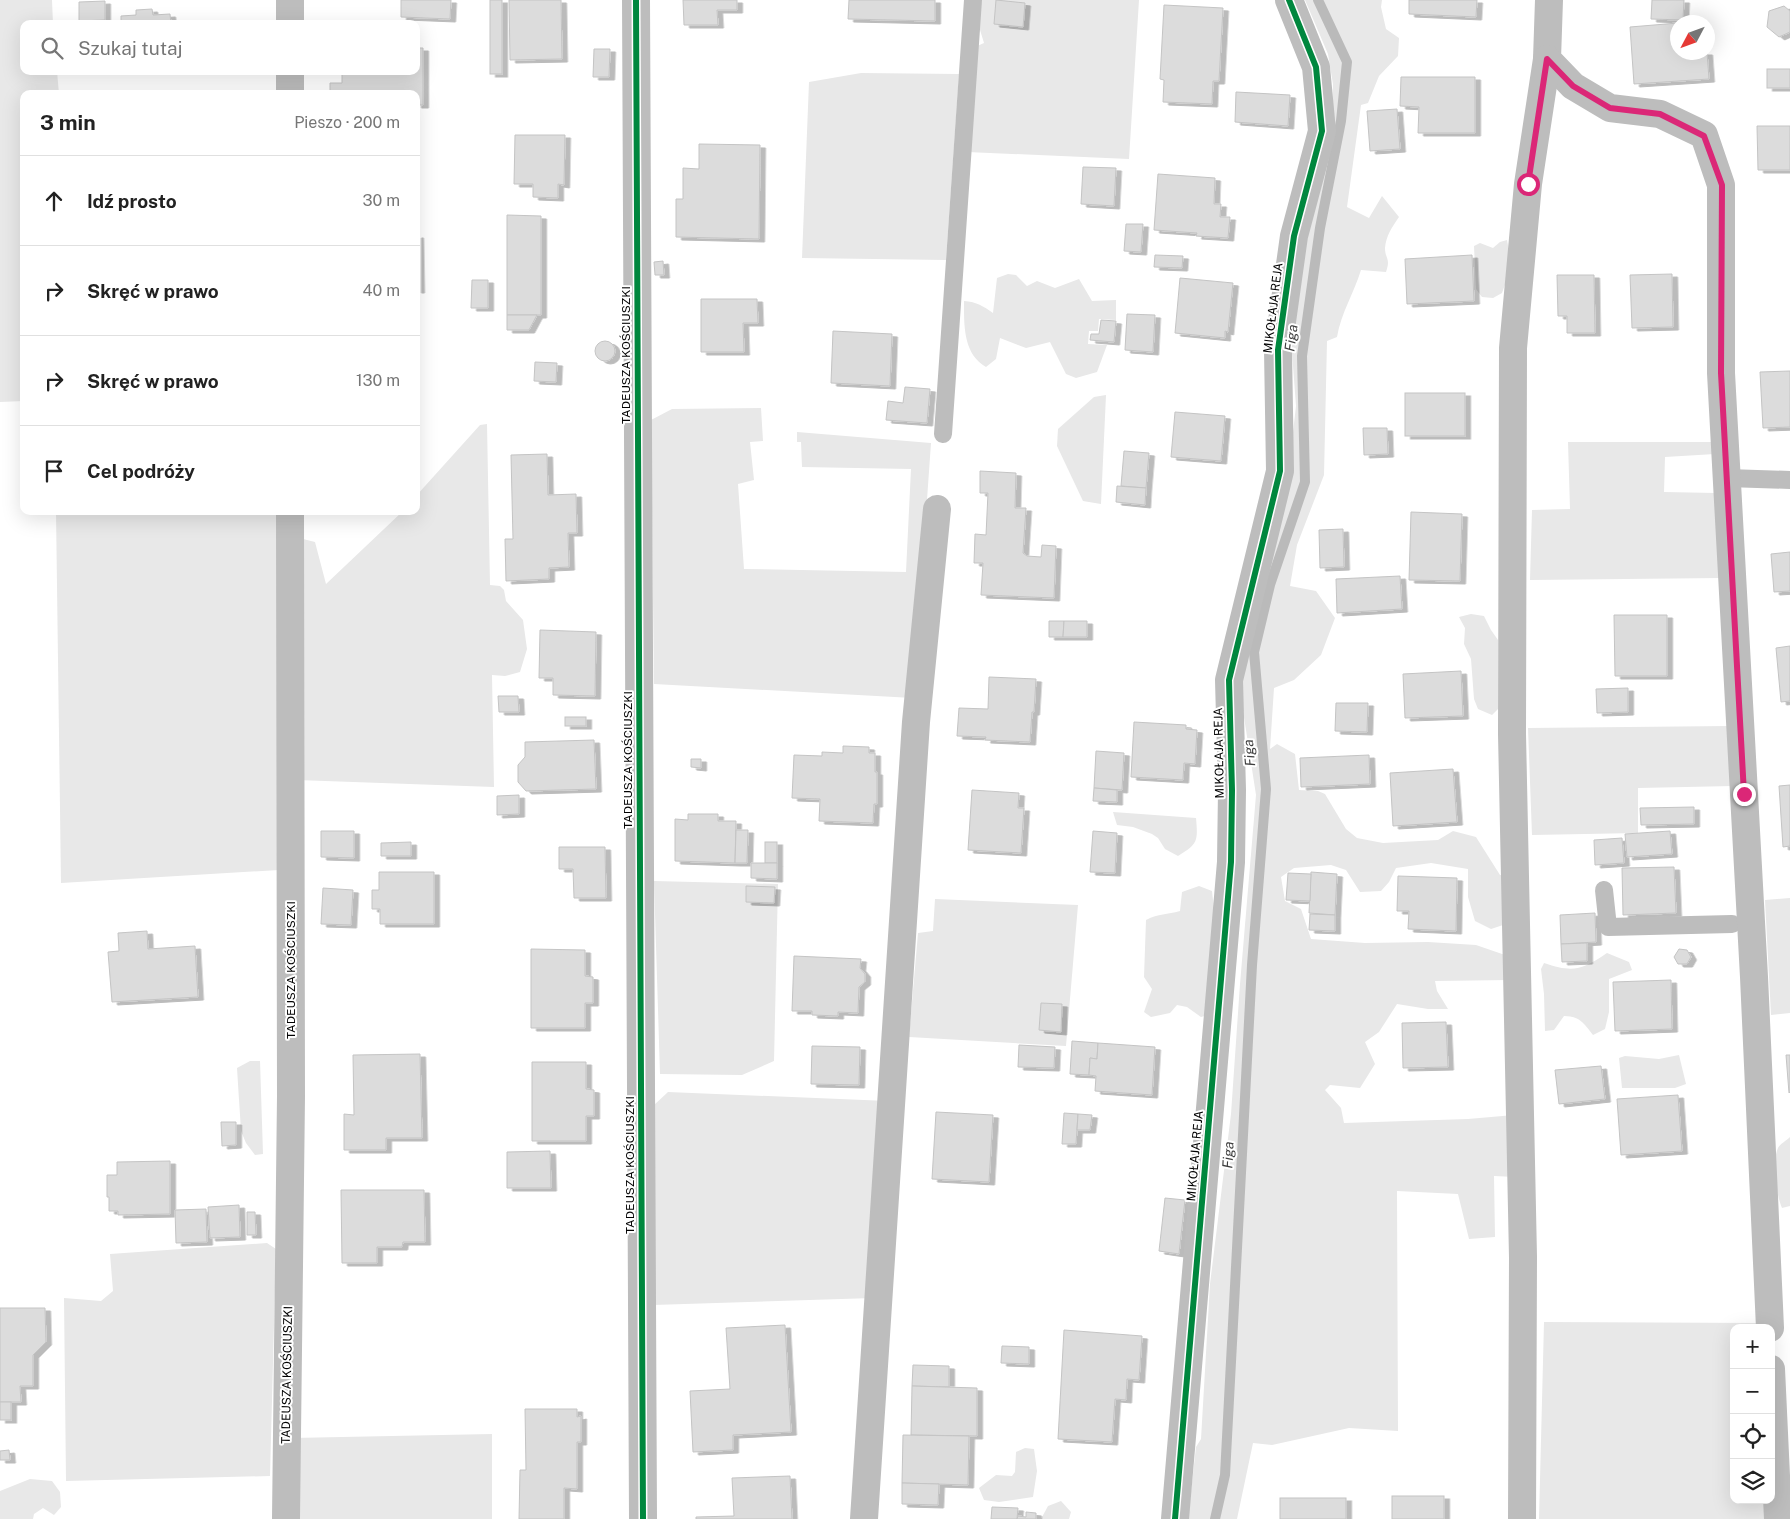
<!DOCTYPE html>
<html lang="pl">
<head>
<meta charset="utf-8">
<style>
  body { margin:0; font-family:"Public Sans",sans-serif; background:#f6f6f6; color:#222 }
  .controls { position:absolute; right:15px; bottom:15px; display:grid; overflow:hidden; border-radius:10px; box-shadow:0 5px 20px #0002 }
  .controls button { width:45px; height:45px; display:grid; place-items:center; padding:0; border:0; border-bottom:1px solid #e0e0e0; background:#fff; color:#222; font:25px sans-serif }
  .compass { position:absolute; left:1670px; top:15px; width:45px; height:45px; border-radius:50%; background:#fff; box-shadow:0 5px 20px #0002; rotate:229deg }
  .stop { position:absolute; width:15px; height:15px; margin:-11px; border:4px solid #db2777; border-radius:50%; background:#fff }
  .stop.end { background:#db2777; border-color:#fff; box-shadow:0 1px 5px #0008 }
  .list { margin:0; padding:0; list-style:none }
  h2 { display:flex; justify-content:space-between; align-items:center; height:65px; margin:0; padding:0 20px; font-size:21px }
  h2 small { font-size:16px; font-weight:400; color:#767676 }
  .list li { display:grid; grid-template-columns:32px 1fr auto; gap:15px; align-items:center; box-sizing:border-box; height:90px; padding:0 20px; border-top:1px solid #e0e0e0 }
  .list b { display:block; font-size:19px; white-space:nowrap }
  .list em { font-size:16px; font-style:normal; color:#767676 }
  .icon { flex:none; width:28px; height:28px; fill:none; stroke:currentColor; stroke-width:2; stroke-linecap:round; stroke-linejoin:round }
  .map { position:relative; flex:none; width:1790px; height:1519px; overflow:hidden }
  .search { position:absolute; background:#fff; box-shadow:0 5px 20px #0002; left:20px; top:20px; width:400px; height:55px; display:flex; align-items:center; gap:12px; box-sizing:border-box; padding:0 18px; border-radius:10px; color:#767676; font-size:19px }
  .panel { position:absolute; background:#fff; box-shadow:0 5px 20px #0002; left:20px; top:90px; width:400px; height:425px; border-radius:10px }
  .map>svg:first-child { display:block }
  .green { fill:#e8e8e8 }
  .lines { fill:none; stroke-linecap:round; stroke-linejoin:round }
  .stream { stroke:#bababa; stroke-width:10 }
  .building { fill:#dcdcdc; stroke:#c4c4c4; filter:url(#shadow) }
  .lane { stroke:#bdbdbd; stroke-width:18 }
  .street { stroke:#bdbdbd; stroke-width:28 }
  .cycleway-casing { stroke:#fff; stroke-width:9 }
  .cycleway { stroke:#00873e; stroke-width:6 }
  .route { stroke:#db2777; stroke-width:6 }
  .labels { text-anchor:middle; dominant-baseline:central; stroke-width:4; stroke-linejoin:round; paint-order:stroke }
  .street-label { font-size:12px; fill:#000; stroke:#fff }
  .water-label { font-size:14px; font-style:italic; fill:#3e3e3e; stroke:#fff }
</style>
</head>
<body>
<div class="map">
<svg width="1790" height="1519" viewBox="0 0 1790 1519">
  <defs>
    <filter id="shadow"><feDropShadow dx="5.5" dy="3" stdDeviation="0" flood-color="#0004"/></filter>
  </defs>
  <rect width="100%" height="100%" fill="#fff"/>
  <g class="green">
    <polygon points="0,0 52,0 53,24 24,24 24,71 57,71 59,94 24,94 24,401 0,402"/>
    <polygon points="982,0 1139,0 1129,159 967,152 975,47 984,43 977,20"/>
    <path d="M1305,0H1382L1381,7L1386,29L1399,38L1398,56L1379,76L1368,103L1361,105L1347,207L1369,218L1382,196L1399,217C1392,227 1386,236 1385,248C1385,259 1391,258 1386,272L1361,270C1354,293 1341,313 1337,337L1327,341L1324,475L1297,545L1290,586L1316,591L1335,618L1321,655L1294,680L1274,688L1270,749L1277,744L1295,754L1299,790L1318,791L1325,794L1346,829L1357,838L1383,843L1438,840L1453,831L1476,837L1500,875L1512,877V922L1491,929L1475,921L1468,897V869L1431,863L1396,868L1389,882L1381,891L1360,892L1346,870L1331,865L1294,868L1281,877L1285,901L1301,909L1311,939L1365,943L1428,942L1476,945L1505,955L1509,980L1435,981L1437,991L1448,1009H1428L1397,1004L1379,1032L1365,1042L1375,1064L1360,1088L1330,1085L1325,1090L1341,1108L1344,1123L1468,1119L1514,1115L1515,1177L1494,1176L1495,1237L1469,1239L1458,1194L1397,1191L1398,1431L1349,1428L1272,1445L1253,1443L1237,1519H1188L1196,1447L1201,1439L1210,1284L1231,1114L1240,984L1256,795L1240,691L1288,476L1296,406L1291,339L1314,194L1332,115L1333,84L1328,54Z"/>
    <polygon points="861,73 959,74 946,260 802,258 809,82"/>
    <path d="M1507,240C1511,261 1510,273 1502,293L1493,298L1482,297L1476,289L1474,246L1480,243L1493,248L1500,242Z"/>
    <path d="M1008,274L1016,275L1027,286L1037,281L1055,288L1079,279L1092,301L1116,300V320L1099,319L1098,331H1089L1088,344L1107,345L1097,372L1076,378L1066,374L1050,342L1026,348L1000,338L996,359L986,367C963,354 964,325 964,301C977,302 983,306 993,313L997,278Z"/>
    <polygon points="1106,395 1101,504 1083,501 1057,446 1058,429 1094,397"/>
    <polygon points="761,408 763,441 750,442 754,480 738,484 744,569 906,572 911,469 802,467 801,442 797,442 797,432 931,443 913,698 654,684 651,420 672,409"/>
    <polygon points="487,424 490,585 500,586 504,590 506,601 523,620 527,649 520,672 505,676 492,675 494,787 297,780 303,539 315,542 326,584 403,511 416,511 416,496 480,425"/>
    <polygon points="1568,442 1714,442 1715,454 1665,457 1664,492 1716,493 1721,578 1530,580 1532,510 1570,509"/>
    <polygon points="56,511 279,511 279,870 61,883"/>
    <polygon points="1471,614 1484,616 1491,630 1498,640 1498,709 1492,715 1478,709 1474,699 1471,659 1464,644 1465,628 1459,617"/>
    <polygon points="1729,726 1733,786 1638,788 1638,833 1532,835 1528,728"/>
    <path d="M1113,812L1196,818C1198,841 1198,844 1178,856L1165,849L1158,838L1152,834L1133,827L1117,825Z"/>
    <polygon points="654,881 778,884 774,1061 742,1075 660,1074"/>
    <path d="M1199,886L1212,891L1217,936L1211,1014L1201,1017L1187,1007L1177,1005L1170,1013L1151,1017L1144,1012L1152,989L1144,977L1146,920C1159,913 1167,915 1180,911L1182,892Z"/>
    <polygon points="1790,898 1790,1013 1771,1015 1765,900"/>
    <polygon points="935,899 1078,905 1066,1046 909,1037 918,933 933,931"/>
    <path d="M1607,953L1629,962L1632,970L1609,979V1012L1605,1029L1593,1035C1584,1023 1579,1016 1564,1016L1554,1030L1545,1031L1544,994L1541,969L1544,963C1573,973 1582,970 1607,953Z"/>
    <polygon points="1679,1055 1686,1084 1675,1088 1622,1088 1619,1058 1625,1056 1659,1059"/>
    <polygon points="250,1061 260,1061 263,1154 255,1155 246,1143 241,1131 237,1068"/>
    <polygon points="668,1092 888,1101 873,1298 653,1305 653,1106"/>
    <path d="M1790,1137V1206L1782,1208C1776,1195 1772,1160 1778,1148C1780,1144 1787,1140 1790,1137Z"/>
    <polygon points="267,1243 276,1249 270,1476 66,1481 64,1298 101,1301 113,1291 110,1254"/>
    <polygon points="1544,1322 1763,1323 1763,1328 1734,1328 1734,1500 1771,1500 1772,1519 1539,1519"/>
    <polygon points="492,1434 492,1519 292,1519 292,1438"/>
    <polygon points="1025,1448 1034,1449 1037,1471 1033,1497 999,1502 984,1500 979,1488 996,1475 1012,1476 1015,1472 1016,1452"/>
    <polygon points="30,1479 52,1481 60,1492 61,1507 54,1515 43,1508 34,1514 33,1519 0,1519 0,1491"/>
    <polygon points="1061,1501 1071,1512 1069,1519 1041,1519 1048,1506"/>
  </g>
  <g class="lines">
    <polyline class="stream" points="1215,1519 1225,1475 1252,965 1266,789 1254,652 1270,585 1305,482 1302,356 1320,228 1341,121 1347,62 1318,0"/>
  </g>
  <g class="building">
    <polygon points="401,0 451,0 450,19 401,17"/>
    <rect x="490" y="0" width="12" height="74"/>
    <polygon points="509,0 561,0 562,59 510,60"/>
    <polygon points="683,0 737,0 737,10 717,10 718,25 684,25"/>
    <polygon points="849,0 935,0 935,21 848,19"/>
    <polygon points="996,0 1025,3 1023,27 994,24"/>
    <polygon points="1409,0 1477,0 1476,17 1409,14"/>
    <polygon points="1652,0 1684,0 1683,20 1651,19"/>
    <polygon points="105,1 105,20 79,21 79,2"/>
    <polygon points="1164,5 1223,8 1219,81 1213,81 1212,104 1163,102 1164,80 1160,79"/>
    <polygon points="1784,6 1790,11 1790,32 1779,37 1767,27 1769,11"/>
    <polygon points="152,9 153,15 170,14 171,24 121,24 121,16 136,15 136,10"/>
    <polygon points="1678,23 1678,52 1707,52 1709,79 1634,84 1630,27"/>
    <polygon points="416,48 423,48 423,105 416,105 416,94 330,94 330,83 342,83 342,71 416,71"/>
    <polygon points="594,49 610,49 609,77 593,77"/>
    <rect x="1767" y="69" width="23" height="19"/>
    <polygon points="1401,77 1475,77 1475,133 1418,133 1419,107 1400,106"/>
    <polygon points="1236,92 1290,95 1288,126 1235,122"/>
    <polygon points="1397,109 1400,149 1370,151 1367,111"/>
    <polygon points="1757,126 1790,126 1790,170 1758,170"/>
    <polygon points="515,135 565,135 564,185 558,184 558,198 533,197 533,184 514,184"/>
    <polygon points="699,144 760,145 759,239 676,237 676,199 683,199 683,168 699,169"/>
    <polygon points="1083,167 1116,168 1114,206 1081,204"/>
    <polygon points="1158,174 1215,178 1214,204 1221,204 1220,217 1230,217 1228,238 1196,236 1197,233 1154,230"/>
    <polygon points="507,215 541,216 541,315 507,315"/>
    <polygon points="1126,224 1143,224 1141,252 1124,251"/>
    <polygon points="416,235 418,235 419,290 416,290"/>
    <polygon points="1155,255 1183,256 1182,268 1154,267"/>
    <polygon points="1472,255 1474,301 1407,304 1405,259"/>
    <polygon points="663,261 664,275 655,275 654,262"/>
    <polygon points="1672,274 1673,327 1632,328 1630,275"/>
    <polygon points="1557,275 1594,275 1595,333 1567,333 1567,316 1558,316"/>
    <polygon points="1180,278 1233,283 1228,332 1225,331 1225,338 1175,333"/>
    <polygon points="472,280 488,280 488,308 471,308"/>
    <polygon points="701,299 757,299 758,323 743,323 744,352 701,352"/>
    <polygon points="1127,314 1155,315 1153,352 1125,350"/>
    <polygon points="507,315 537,315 529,330 507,330"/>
    <polygon points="1101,320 1116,321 1114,342 1090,340 1091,334 1099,334"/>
    <polygon points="833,331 892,334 890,386 831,383"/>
    <circle cx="605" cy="351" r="10"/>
    <polygon points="535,362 557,363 556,382 534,381"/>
    <polygon points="1790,371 1790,427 1763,428 1760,372"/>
    <polygon points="905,387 930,389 927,423 886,420 888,401 903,403"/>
    <rect x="1405" y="393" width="60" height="43"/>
    <polygon points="1175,412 1225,416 1221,461 1171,457"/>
    <polygon points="1363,428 1387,428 1388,454 1364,455"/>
    <polygon points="1124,451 1149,453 1146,488 1121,486"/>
    <polygon points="547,454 548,495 576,494 577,533 568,533 569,567 549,568 549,579 506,581 505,539 513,539 511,455"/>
    <polygon points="980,471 1016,473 1015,508 1026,508 1023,553 1027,556 1041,557 1042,545 1056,546 1054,598 981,595 983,563 974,563 975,534 986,535 988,493 980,493"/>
    <polygon points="1117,486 1146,488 1145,505 1116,502"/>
    <polygon points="1411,512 1462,514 1460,581 1409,580"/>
    <polygon points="1343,529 1344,567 1320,568 1319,530"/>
    <polygon points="1790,552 1790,591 1774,592 1771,554"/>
    <polygon points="1400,576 1402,609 1337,613 1336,579"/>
    <polygon points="1614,615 1667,615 1667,676 1615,676"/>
    <polygon points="1049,621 1064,621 1063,637 1049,637"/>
    <polygon points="1064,621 1087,621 1087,637 1063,637"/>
    <polygon points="540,630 596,632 595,696 553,695 553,678 539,678"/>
    <polygon points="1790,646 1790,701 1781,702 1776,648"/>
    <polygon points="1461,671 1463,716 1405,718 1403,674"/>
    <polygon points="989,677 1036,679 1034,712 1032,712 1030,742 985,740 986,737 957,736 959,708 988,709"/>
    <polygon points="1628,688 1628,712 1597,713 1596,689"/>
    <polygon points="498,696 518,696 519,712 499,712"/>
    <polygon points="1336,703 1368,703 1367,732 1335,731"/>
    <rect x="565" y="717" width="21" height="9"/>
    <polygon points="1134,722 1186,725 1186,729 1197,730 1195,764 1184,763 1183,780 1131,777"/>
    <polygon points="594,740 596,789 526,791 518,782 518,765 525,757 525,742"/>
    <polygon points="843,746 869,747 869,753 875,753 875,772 877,772 877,804 874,804 873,823 819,821 820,799 792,798 794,755 822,756 822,752 843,753"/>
    <polygon points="1096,751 1124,753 1122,790 1094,788"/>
    <polygon points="1369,755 1370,784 1301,787 1300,758"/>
    <polygon points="691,759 701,759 701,768 691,767"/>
    <polygon points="1453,769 1457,822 1393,826 1390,773"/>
    <polygon points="1790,785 1790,846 1783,847 1779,786"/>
    <polygon points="1094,788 1117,790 1117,802 1093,801"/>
    <polygon points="972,790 1019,793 1018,808 1024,808 1021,853 968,850"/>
    <polygon points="519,795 519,814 497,815 497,796"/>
    <polygon points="1694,807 1694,824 1641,825 1640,808"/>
    <polygon points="688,814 718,814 718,821 736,821 735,863 675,861 675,819 688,820"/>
    <polygon points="736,830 748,830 747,863 735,863"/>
    <polygon points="321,831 354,831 354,858 321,857"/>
    <polygon points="1093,831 1117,833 1115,873 1090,872"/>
    <polygon points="1670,831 1672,854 1627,857 1625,834"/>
    <polygon points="1622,838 1624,863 1595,865 1594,840"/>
    <polygon points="411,842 411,856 381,856 381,843"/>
    <rect x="765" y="842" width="12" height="21"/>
    <polygon points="559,847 605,847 606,898 574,898 573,869 559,869"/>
    <polygon points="751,863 777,863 777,879 751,878"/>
    <polygon points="1674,867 1676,913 1623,915 1622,868"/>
    <polygon points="379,872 434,872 434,924 380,924 380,909 372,909 372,890 379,890"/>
    <polygon points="1311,872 1337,874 1335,915 1309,913"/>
    <polygon points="1288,873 1311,874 1310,901 1286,900"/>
    <polygon points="1398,876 1457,878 1456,931 1408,929 1409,911 1397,911"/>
    <polygon points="746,886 775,887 774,903 746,902"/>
    <polygon points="323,888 353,890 351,925 321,924"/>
    <polygon points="1595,913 1596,942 1561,944 1560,915"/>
    <polygon points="1310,914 1335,915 1335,931 1309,930"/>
    <polygon points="147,931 148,949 195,946 198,997 112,1002 108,952 119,951 118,933"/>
    <polygon points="1587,943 1587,961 1562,962 1561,944"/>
    <polygon points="531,949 585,950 585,976 593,977 593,1003 585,1003 585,1028 531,1028"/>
    <polygon points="1679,949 1687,950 1691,957 1687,964 1678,964 1674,957"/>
    <polygon points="794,956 861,959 860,968 865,974 865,982 859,987 858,1013 838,1012 838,1016 812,1015 812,1011 792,1011"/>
    <polygon points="1671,980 1672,1029 1615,1031 1613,982"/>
    <polygon points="1041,1003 1062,1004 1061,1032 1039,1030"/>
    <polygon points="1446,1022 1448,1067 1403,1068 1402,1023"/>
    <polygon points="1072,1041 1098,1043 1097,1059 1090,1058 1089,1075 1070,1074"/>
    <polygon points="1098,1043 1155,1047 1152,1095 1095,1091 1096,1076 1089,1075 1090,1058 1097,1059"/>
    <polygon points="1019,1045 1055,1047 1054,1068 1018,1067"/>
    <polygon points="812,1046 860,1047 859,1085 811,1084"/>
    <polygon points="420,1054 422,1138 386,1138 386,1150 344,1150 344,1114 354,1115 353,1055"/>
    <polygon points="1786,1055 1790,1055 1790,1092 1789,1093"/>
    <polygon points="532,1062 586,1062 586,1089 594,1090 594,1116 586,1116 586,1141 532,1141"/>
    <polygon points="1601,1066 1605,1099 1559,1104 1555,1070"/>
    <polygon points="1678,1095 1682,1151 1621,1155 1617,1099"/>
    <polygon points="936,1112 993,1115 989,1182 932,1179"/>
    <polygon points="1064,1113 1078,1114 1076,1144 1062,1144"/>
    <polygon points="1078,1114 1092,1115 1090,1130 1077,1130"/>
    <polygon points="221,1122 236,1122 236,1145 222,1146"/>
    <polygon points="550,1151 551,1188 507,1188 507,1152"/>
    <polygon points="170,1161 170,1214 118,1215 118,1211 109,1211 109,1197 107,1197 107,1175 117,1175 117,1162"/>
    <polygon points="341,1190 424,1190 425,1242 403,1242 402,1247 377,1247 377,1263 342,1263"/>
    <polygon points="1165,1198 1185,1200 1179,1254 1159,1251"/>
    <polygon points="239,1205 240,1237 210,1238 208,1207"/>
    <polygon points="206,1209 207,1242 176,1243 175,1210"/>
    <polygon points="247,1212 255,1212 256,1235 247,1235"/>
    <polygon points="0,1308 45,1308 46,1342 33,1355 33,1386 20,1386 21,1402 0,1402"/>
    <polygon points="785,1325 791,1432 733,1435 733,1450 693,1452 690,1391 730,1389 726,1328"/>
    <polygon points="1064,1330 1142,1336 1139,1380 1127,1379 1126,1400 1115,1399 1112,1442 1058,1439"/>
    <polygon points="1002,1346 1029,1347 1029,1364 1001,1363"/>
    <polygon points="913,1365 949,1366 949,1387 912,1386"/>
    <polygon points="912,1386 977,1388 977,1436 911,1435"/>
    <rect x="0" y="1402" width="11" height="18"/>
    <polygon points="525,1409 577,1409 577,1417 581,1416 581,1442 577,1442 577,1489 564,1488 564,1519 519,1519 520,1470 526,1470"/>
    <polygon points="903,1435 969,1436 968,1485 902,1483"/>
    <polygon points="9,1450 10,1460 0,1460 0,1451"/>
    <polygon points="790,1476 792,1519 696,1519 696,1517 734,1516 732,1478"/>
    <polygon points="902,1483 939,1484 938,1505 902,1504"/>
    <rect x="1392" y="1496" width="52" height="23"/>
    <rect x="1280" y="1498" width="66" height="21"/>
    <polygon points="992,1507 1018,1508 1017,1519 991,1519"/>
    <polygon points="1026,1512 1036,1513 1036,1519 1017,1519 1018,1516 1026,1517"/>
  </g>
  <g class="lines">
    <g class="lane">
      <polyline points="943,434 973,0"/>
      <polyline points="1727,478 1790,480"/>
      <polyline points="1604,890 1608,927 1732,924"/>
    </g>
    <g class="street">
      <polyline points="290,0 290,24"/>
      <polyline points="636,0 643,1519"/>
      <polyline points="1549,0 1547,59 1573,86 1610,108 1660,114 1704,135 1721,185 1721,373 1754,977 1770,1328"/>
      <polyline points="290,71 290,94"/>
      <polyline points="1771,1369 1778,1519"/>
      <polyline points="286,1519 291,1096 290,511"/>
      <polyline points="864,1519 916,722 937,509"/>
      <polyline points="1175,1519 1231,862 1232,790 1229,680 1280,471 1278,350 1294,236 1322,131 1316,67 1289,0"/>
      <polyline points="1522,1519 1523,1257 1512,734 1513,348 1528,184 1547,59"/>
    </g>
    <defs>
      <g id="cycleway">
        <polyline points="636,0 643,1519"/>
        <polyline points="1175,1519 1231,862 1232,790 1229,680 1280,471 1278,350 1294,236 1322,131 1316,67 1289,0"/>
      </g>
    </defs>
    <use href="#cycleway" class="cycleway-casing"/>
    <use href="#cycleway" class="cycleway"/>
  </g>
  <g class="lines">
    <polyline class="route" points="1528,184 1547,59 1573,86 1610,108 1660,114 1704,136 1722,185 1721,373 1744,794"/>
  </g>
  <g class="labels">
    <g class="street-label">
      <text transform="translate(1273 308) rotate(-83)">MIKOŁAJA REJA</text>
      <text transform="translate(626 355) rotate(-90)">TADEUSZA KOŚCIUSZKI</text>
      <text transform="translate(1219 753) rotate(-91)">MIKOŁAJA REJA</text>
      <text transform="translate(628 760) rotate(-90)">TADEUSZA KOŚCIUSZKI</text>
      <text transform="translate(291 970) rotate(-90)">TADEUSZA KOŚCIUSZKI</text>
      <text transform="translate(1195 1156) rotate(-85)">MIKOŁAJA REJA</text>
      <text transform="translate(630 1165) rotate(-90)">TADEUSZA KOŚCIUSZKI</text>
      <text transform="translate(287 1375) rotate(-89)">TADEUSZA KOŚCIUSZKI</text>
    </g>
    <g class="water-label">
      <text transform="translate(1291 338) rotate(-83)">Figa</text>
      <text transform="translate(1249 753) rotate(-95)">Figa</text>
      <text transform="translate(1228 1155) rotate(-87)">Figa</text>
    </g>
  </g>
</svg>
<div class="controls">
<button>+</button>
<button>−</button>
<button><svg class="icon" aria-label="locate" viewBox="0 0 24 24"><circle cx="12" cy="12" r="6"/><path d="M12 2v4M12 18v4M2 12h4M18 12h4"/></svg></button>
<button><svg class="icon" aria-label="layers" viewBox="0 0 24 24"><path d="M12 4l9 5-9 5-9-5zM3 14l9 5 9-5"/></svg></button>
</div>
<svg class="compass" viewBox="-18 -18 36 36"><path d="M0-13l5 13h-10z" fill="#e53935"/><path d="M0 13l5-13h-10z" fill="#767676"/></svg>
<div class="stop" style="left:1528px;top:184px"></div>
<div class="stop end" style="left:1744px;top:794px"></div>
<div class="search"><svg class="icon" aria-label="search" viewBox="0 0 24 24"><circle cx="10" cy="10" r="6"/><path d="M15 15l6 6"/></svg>Szukaj tutaj</div>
<section class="panel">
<h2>3 min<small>Pieszo · 200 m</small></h2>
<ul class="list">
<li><svg class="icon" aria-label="ahead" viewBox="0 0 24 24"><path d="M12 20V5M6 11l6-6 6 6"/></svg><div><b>Idź prosto</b></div><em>30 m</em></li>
<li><svg class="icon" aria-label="right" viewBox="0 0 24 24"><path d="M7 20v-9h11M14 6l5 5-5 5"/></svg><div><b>Skręć w prawo</b></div><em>40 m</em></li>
<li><svg class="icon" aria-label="right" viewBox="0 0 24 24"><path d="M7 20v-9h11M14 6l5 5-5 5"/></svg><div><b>Skręć w prawo</b></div><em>130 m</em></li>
<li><svg class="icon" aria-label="arrive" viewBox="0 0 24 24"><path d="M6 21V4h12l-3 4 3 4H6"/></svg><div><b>Cel podróży</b></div></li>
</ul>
</section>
</div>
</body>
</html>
